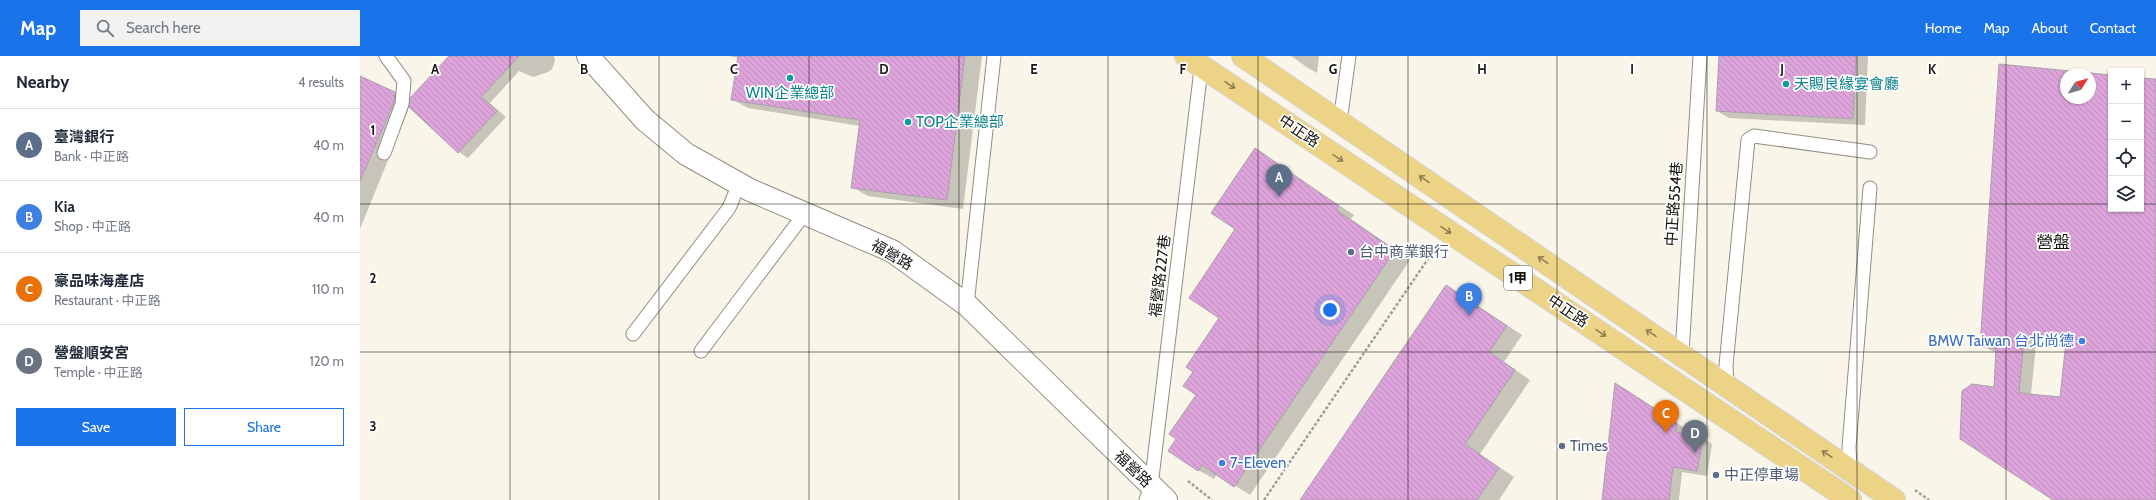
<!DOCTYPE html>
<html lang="en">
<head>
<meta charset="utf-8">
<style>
  body { margin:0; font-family:Cabin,"Noto Sans TC",sans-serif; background:#f2f2f3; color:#1f2937 }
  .controls { position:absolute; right:12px; top:12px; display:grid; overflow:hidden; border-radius:0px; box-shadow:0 1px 3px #0004 }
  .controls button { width:36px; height:36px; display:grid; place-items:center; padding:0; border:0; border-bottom:1px solid #e0e1e3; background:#fff; color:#1f2937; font:20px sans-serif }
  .compass { position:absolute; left:1700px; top:12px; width:36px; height:36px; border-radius:50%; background:#fff; box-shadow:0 1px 3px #0004; rotate:53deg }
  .you { position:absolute; left:970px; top:254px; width:14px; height:14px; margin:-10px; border:3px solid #fff; border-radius:50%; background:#1a73e8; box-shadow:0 0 0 6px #1a73e833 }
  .badge { display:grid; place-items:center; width:26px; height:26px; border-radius:50%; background:#1a73e8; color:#fff; font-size:13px; font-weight:700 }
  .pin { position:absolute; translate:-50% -33px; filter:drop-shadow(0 1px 2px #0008) }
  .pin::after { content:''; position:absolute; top:21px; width:14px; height:12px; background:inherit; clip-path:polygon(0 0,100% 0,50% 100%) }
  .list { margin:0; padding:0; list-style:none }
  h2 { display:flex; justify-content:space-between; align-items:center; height:52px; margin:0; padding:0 16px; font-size:17px }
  h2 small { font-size:13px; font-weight:400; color:#747a83 }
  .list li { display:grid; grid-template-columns:26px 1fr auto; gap:12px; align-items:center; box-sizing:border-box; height:72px; padding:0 16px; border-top:1px solid #e0e1e3 }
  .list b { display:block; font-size:15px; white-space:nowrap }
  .list p { margin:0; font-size:13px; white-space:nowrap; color:#747a83 }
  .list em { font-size:13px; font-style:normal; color:#747a83 }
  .actions { display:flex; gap:8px; padding:12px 16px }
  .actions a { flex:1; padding:9px 0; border:1px solid #1a73e8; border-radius:0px; text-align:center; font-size:14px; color:#1a73e8 }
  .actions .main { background:#1a73e8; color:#fff }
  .icon { flex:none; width:22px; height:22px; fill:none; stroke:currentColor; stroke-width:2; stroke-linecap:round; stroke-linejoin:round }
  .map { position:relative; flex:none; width:1796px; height:444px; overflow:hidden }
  header { display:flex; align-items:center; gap:24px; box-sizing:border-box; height:56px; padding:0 20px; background:#1a73e8; color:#fff }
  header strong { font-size:19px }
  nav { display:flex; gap:22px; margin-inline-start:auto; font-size:14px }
  .search { width:280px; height:36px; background:#f2f2f3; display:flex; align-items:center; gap:10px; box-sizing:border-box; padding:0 14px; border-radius:0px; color:#747a83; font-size:15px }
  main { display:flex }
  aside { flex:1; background:#fff }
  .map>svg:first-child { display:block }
  .shadow { fill:#0003; fill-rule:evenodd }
  .building { fill:url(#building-back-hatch); stroke:#aaa0aa; fill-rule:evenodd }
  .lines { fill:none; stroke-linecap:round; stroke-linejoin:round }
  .service-casing { stroke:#918e82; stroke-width:15 }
  .minor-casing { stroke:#918e82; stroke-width:24 }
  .primary-casing { stroke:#d5d5d4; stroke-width:24 }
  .path { stroke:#a19f95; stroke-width:2.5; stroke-dasharray:3 2; stroke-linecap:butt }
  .service { stroke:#fff; stroke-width:13 }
  .minor { stroke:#fff; stroke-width:22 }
  .primary { stroke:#edd386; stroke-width:22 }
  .oneway { stroke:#8c7e51 }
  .grid { fill:none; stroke:#161510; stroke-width:1; stroke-opacity:0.55 }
  .culture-dot { fill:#0f9aa8; stroke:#fff; stroke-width:1.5 }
  .service-dot { fill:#5c6f8a; stroke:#fff; stroke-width:1.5 }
  .shop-dot { fill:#3f7fe0; stroke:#fff; stroke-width:1.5 }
  .labels { text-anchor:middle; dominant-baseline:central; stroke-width:3.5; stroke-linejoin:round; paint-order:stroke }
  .shield { fill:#fff; stroke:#5c5b58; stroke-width:1 }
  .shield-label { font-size:14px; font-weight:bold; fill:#161510 }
  .culture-label { font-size:15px; fill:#0d838f; stroke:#fff; text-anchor:start }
  .street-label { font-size:15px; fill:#161510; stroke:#fff }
  .service-label { font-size:15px; fill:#4e5e75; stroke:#fff; text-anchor:start }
  .shop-label { font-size:15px; fill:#366cbe; stroke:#fff; text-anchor:end }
  .quarter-label { font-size:17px; fill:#161510; stroke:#fff }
  .grid-label { font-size:13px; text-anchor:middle; font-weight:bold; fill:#161510; stroke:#fff; stroke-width:3.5; stroke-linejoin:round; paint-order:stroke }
</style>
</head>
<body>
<header>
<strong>Map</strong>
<div class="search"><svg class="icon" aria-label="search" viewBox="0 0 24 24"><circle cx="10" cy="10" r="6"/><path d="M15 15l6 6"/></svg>Search here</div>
<nav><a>Home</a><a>Map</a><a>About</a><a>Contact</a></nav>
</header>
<main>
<aside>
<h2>Nearby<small>4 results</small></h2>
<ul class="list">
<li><span class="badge" style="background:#5c6f8a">A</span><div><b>臺灣銀行</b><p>Bank · 中正路</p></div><em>40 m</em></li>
<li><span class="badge" style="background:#3f7fe0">B</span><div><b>Kia</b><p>Shop · 中正路</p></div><em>40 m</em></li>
<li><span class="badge" style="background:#e8710a">C</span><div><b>豪品味海產店</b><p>Restaurant · 中正路</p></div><em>110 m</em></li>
<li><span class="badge" style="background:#6b7280">D</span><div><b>營盤順安宮</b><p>Temple · 中正路</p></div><em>120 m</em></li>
</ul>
<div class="actions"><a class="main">Save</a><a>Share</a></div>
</aside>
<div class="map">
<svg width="1796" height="444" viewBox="0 0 1796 444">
  <defs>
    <pattern id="building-back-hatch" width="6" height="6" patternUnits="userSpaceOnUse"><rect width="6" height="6" fill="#dca4da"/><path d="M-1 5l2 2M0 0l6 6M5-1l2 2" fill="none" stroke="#bc8cba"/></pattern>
  </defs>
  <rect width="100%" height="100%" fill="#f9f6e9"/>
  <g class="shadow">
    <polygon points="90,0 194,0 195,5 192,13 188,16 173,21 159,15 130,47 146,61 108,102 99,96 50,51"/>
    <polygon points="369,0 622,0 603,153 508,140 492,131 500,70 388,52 372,43 379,2"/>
    <polygon points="931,0 959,0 957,17 948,12"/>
    <polygon points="1360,0 1508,0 1505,69 1369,62 1357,55"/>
    <path d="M1640,9L1751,20V153H1781V23L1796,24V444H1694L1635,332L1637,297L1621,290ZM1706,18H1730V42H1706ZM1676,288L1706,291L1701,342L1671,339Z"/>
    <polygon points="0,21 49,45 48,55 0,173"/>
    <polygon points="895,94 994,159 991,163 1050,204 890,439 857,418 854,423 838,414 818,383 837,339 835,315 860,262 876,173"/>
    <polygon points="1087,230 1162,279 1144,306 1170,324 1120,398 1154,421 1139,444 941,444"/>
    <polygon points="1265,333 1326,373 1326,379 1343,382 1352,388 1347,420 1322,416 1319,444 1243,444"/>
  </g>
  <g class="building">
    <polygon points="89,0 159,0 121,41 137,55 98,97 49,51 51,41"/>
    <polygon points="378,0 605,0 587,144 491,132 500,64 371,44"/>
    <polygon points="1359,0 1496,0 1493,63 1356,55"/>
    <path d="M1639,8L1751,19V153H1781V22L1796,23V444H1693L1600,383L1602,335L1612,328L1634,331L1636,293L1620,290ZM1706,18H1730V42H1706ZM1664,281L1706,286L1700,341L1659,337Z"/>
    <polygon points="0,20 35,36 34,46 0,125"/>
    <polygon points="895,92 979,150 976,154 1035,194 874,431 842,409 838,415 808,395 816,383 809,378 836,339 823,330 833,316 826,311 859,262 829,242 875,173 851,157"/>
    <polygon points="1086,229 1147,270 1129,296 1155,314 1105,388 1139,412 1117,444 940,444"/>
    <polygon points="1255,327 1317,367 1316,376 1343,381 1337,415 1313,411 1309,444 1242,444"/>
  </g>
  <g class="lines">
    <defs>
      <g id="service">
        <polyline points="980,66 989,0"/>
        <polyline points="24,97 42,48 44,25 26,0"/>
        <polyline points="607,249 634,0"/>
        <polyline points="273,278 369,152 379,128"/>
        <polyline points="341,295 445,157"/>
        <polyline points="1322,298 1340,0"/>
        <polyline points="1367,329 1366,309 1388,84 1394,80 1510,96"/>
        <polyline points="1490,413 1489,391 1510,132"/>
        <polyline points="786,444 791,430 842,5"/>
      </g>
      <polyline id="minor" points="228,0 285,64 326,98 390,134 532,195 607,249 806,444"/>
      <g id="primary">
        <polyline points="826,0 1490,444"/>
        <polyline points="883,0 1534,444"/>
      </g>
    </defs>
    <use href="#service" class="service-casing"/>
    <use href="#minor" class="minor-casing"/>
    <use href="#primary" class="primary-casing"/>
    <g class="path">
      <polyline points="828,425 852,444"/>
      <polyline points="1555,434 1569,444"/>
      <polyline points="904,444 1072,197"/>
    </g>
    <use href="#service" class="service"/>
    <use href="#minor" class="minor"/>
    <use href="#primary" class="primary"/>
  </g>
  <defs><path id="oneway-shaft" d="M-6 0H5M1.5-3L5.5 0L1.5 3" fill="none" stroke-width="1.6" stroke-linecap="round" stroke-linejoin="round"/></defs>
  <g class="oneway">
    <use href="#oneway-shaft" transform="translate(870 29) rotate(34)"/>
    <use href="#oneway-shaft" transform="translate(978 102) rotate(34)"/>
    <use href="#oneway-shaft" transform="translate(1064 123) rotate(-146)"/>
    <use href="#oneway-shaft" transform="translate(1086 174) rotate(34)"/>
    <use href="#oneway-shaft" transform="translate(1183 204) rotate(-146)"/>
    <use href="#oneway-shaft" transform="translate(1241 277) rotate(34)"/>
    <use href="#oneway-shaft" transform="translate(1291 277) rotate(-146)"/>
    <use href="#oneway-shaft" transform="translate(1467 398) rotate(-146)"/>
  </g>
  <path class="grid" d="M150,0V444M299,0V444M449,0V444M599,0V444M748,0V444M898,0V444M1048,0V444M1197,0V444M1347,0V444M1497,0V444M1646,0V444M0,148H1751M1781,148H1796M0,296H1796"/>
  <g class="culture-dot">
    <circle cx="430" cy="22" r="4"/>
    <circle cx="1426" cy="28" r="4"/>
    <circle cx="548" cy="66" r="4"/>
  </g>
  <g class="service-dot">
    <circle cx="991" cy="196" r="4"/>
    <circle cx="1202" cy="390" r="4"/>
    <circle cx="1356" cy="419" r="4"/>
  </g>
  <g class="shop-dot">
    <circle cx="1722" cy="285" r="4"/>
    <circle cx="862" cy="407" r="4"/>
  </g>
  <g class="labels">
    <rect class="shield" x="1144" y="210" width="28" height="24" rx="3"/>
    <g class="shield-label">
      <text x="1158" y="222">1甲</text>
    </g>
    <g class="culture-label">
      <text x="1434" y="28">天賜良緣宴會廳</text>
      <text x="430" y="37" text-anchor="middle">WIN企業總部</text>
      <text x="556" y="66">TOP企業總部</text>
    </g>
    <g class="street-label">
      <text transform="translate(939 75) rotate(34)">中正路</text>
      <text transform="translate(1314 148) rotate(-86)">中正路554巷</text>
      <text transform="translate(532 199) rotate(30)">福營路</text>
      <text transform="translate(800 220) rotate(-83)">福營路227巷</text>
      <text transform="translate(1208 255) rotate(34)">中正路</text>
      <text transform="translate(773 413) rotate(44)">福營路</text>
    </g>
    <g class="service-label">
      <text x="999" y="196">台中商業銀行</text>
      <text x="1210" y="390">Times</text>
      <text x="1364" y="419">中正停車場</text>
    </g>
    <g class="shop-label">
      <text x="1714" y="285">BMW Taiwan 台北尚德</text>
      <text x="870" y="407" text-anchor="start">7-Eleven</text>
    </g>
    <g class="quarter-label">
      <text x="1693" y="186">營盤</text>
    </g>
  </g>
  <g class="grid-label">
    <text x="75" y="18">A</text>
    <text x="224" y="18">B</text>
    <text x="374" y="18">C</text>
    <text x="524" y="18">D</text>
    <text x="674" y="18">E</text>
    <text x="823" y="18">F</text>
    <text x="973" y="18">G</text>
    <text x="1122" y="18">H</text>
    <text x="1272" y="18">I</text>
    <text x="1422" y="18">J</text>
    <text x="1572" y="18">K</text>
    <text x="13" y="79">1</text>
    <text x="13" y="227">2</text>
    <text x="13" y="375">3</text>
  </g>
</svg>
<div class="controls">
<button>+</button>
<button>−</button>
<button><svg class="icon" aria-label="locate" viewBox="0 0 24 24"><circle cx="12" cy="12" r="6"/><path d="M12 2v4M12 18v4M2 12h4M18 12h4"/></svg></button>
<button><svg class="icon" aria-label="layers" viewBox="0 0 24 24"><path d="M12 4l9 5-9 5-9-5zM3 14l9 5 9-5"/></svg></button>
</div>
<svg class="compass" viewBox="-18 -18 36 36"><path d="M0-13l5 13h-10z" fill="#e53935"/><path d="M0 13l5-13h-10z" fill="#747a83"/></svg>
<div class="you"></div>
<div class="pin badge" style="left:919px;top:141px;background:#5c6f8a">A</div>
<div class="pin badge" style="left:1109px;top:260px;background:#3f7fe0">B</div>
<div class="pin badge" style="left:1306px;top:377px;background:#e8710a">C</div>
<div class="pin badge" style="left:1335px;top:397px;background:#6b7280">D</div>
</div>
</main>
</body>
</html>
